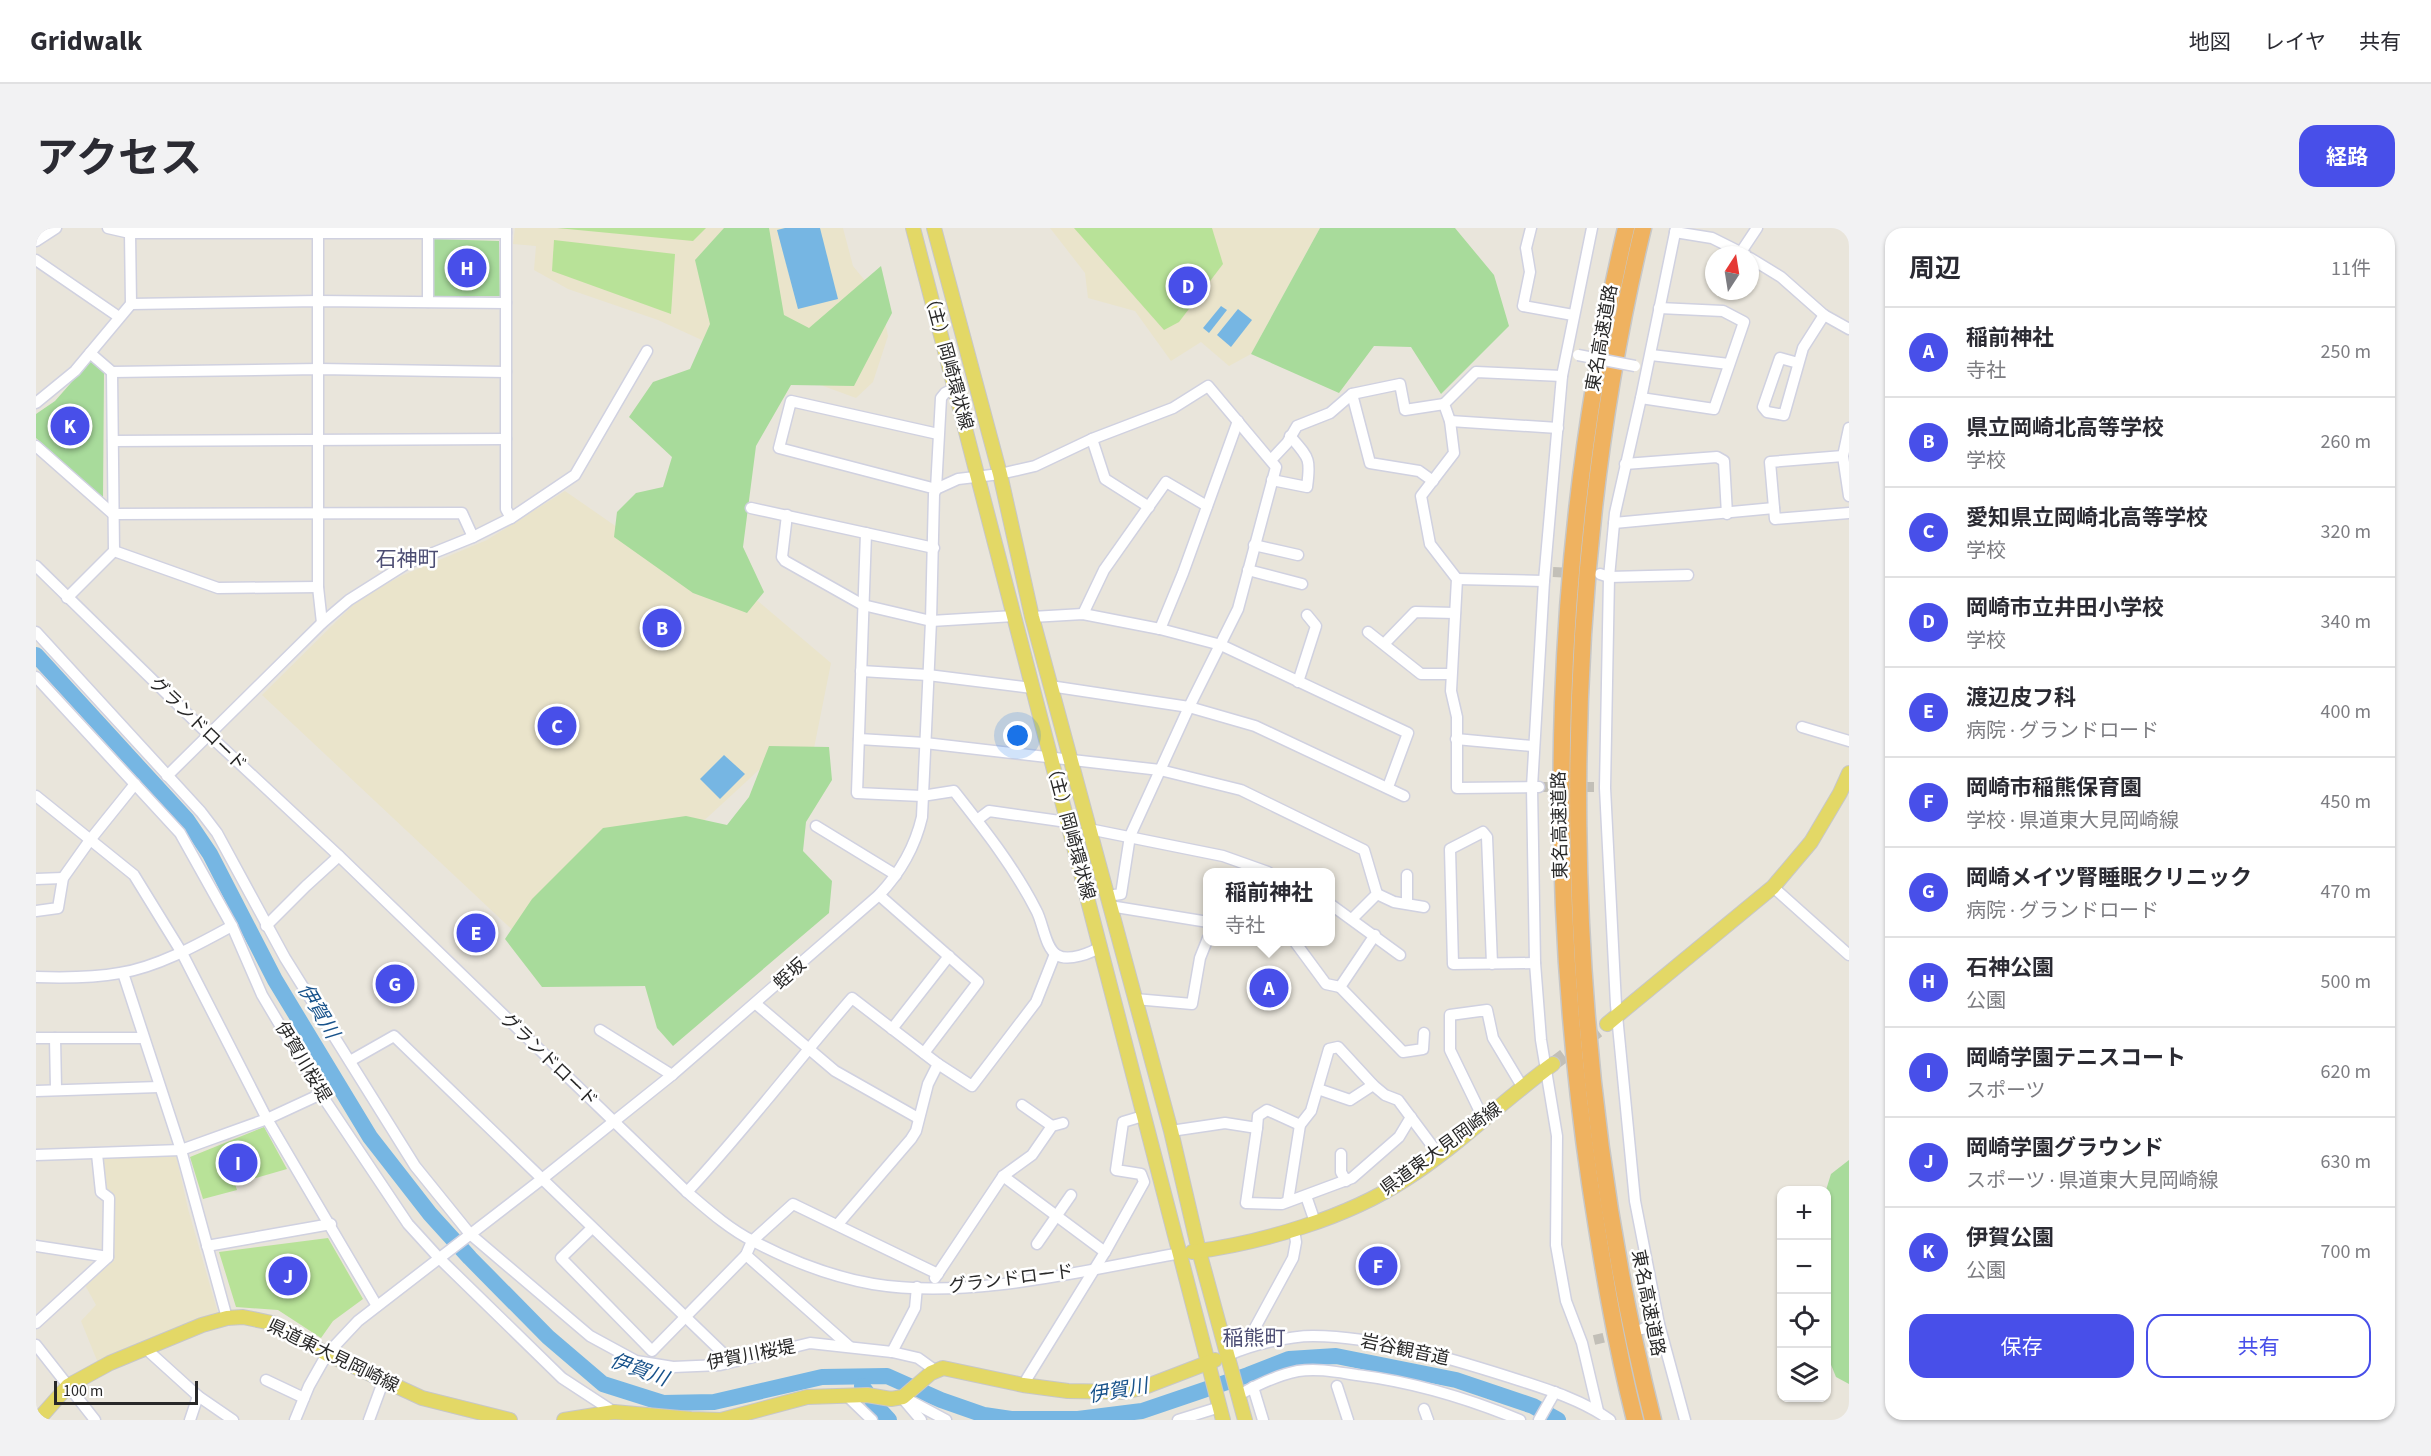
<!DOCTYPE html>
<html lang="ja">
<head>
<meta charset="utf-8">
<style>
  body { margin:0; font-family:"Source Sans 3","Noto Sans JP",sans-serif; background:#f2f2f3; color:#2b2b33 }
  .controls { position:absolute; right:18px; bottom:18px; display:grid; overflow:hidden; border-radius:12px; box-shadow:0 2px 4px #0004 }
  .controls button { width:54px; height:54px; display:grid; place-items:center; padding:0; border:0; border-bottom:2px solid #e1e1e2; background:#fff; color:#2b2b33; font:30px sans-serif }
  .compass { position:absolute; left:1669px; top:18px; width:54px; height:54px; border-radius:50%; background:#fff; box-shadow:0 2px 4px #0004; rotate:12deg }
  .scale { position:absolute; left:18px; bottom:15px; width:144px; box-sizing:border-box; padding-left:6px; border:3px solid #282828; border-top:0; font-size:16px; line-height:21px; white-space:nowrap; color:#282828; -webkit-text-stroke:4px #fff; paint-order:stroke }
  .you { position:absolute; left:982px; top:508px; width:21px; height:21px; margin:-15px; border:4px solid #fff; border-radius:50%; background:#1a73e8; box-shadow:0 0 0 9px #1a73e833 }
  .badge { display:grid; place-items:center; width:39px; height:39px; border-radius:50%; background:#484fe9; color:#fff; font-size:20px; font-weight:700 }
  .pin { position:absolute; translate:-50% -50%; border:3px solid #fff; box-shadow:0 2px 6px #0006 }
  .popup { position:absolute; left:1167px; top:640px; width:132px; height:78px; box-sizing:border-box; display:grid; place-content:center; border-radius:12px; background:#fff; filter:drop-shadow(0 2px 4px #0005); font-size:20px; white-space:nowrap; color:#7c7c81 }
  .popup b { font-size:22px; color:#2b2b33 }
  .popup::after { content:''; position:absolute; left:50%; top:100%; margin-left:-12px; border:12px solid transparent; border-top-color:#fff }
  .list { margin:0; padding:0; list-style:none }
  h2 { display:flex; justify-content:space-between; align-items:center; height:78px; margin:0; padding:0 24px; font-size:26px }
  h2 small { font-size:20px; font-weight:400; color:#7c7c81 }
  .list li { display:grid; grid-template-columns:39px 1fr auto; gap:18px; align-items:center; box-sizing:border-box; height:90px; padding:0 24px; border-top:2px solid #e1e1e2 }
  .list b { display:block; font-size:22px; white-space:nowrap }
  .list p { margin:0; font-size:20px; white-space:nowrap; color:#7c7c81 }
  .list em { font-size:20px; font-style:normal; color:#7c7c81 }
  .actions { display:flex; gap:12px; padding:18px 24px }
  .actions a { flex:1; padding:14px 0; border:2px solid #484fe9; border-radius:18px; text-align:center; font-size:21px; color:#484fe9 }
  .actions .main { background:#484fe9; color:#fff }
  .icon { flex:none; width:33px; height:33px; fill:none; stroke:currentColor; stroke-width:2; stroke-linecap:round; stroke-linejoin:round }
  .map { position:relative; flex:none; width:1813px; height:1192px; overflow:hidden; border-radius:18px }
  header { display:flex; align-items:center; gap:36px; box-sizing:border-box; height:84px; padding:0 30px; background:#fff; border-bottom:2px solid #e1e1e2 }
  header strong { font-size:28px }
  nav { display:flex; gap:33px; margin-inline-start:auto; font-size:21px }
  .intro { display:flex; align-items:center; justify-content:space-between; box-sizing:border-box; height:144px; padding:0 36px }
  h1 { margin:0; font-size:42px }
  .button { padding:15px 27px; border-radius:18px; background:#484fe9; color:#fff; font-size:21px; font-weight:700 }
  main { display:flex; gap:36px; padding:0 36px }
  aside { flex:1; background:#fff; border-radius:18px; box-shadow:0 2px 4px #0004 }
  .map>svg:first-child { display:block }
  .education { fill:#eae4cb }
  .green { fill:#a8db9b }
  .pitch { fill:#b8e298 }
  .water { fill:#76b6e3 }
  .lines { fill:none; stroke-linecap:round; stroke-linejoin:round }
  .river { stroke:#76b6e3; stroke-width:16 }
  .minor-tunnel { stroke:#c2bfb7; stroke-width:10; stroke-dasharray:10 5; stroke-linecap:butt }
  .major-tunnel { stroke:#c2bfb7; stroke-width:14; stroke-dasharray:14 7; stroke-linecap:butt }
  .minor-casing { stroke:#d0d1e0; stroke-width:13 }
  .major-casing { stroke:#c7c7c7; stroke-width:16 }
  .highway-casing { stroke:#c7c7c7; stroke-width:19 }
  .minor { stroke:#fff; stroke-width:10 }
  .major { stroke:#e3d866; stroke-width:14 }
  .highway { stroke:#efb260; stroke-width:16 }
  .minor-bridge-casing { stroke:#d0d1e0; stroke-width:13; stroke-linecap:butt }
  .minor-bridge { stroke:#fff; stroke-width:10 }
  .labels { text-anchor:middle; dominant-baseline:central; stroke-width:5; stroke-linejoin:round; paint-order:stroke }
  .street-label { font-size:18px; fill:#282828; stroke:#fff }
  .water-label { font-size:20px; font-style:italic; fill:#19538b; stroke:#fff }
  .quarter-label { font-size:21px; fill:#4d4e74; stroke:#fff }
</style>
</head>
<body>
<header>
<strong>Gridwalk</strong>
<nav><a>地図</a><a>レイヤ</a><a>共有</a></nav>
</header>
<div class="intro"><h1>アクセス</h1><a class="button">経路</a></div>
<main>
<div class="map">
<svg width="1813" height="1192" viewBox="0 0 1813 1192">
  <rect width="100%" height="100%" fill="#e9e5db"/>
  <g class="education">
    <polygon points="479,0 807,0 817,38 844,71 852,108 837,154 820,170 681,119 622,92 532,61 498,42 500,18 477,16"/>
    <polygon points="1014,0 1284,0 1215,126 1193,138 1165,114 1135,133 1099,83 1052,70 1049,45"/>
    <polygon points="529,263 624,329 704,358 795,435 776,530 737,529 647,612 486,711 226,467 324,370 365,348 451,312"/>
    <polygon points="140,927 152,981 183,1089 62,1135 45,1093 60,1077 49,1057 66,1036 69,965 65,929"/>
  </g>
  <g class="green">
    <polygon points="688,0 733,0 748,87 773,100 845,38 856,85 818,158 755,157 720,218 707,319 728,364 711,385 657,365 578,309 581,284 600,265 627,259 636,229 593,189 617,154 654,141 674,96 659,32"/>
    <polygon points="1284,0 1419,0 1458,47 1473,98 1405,166 1375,119 1338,118 1303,165 1215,126"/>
    <polygon points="398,11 463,13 464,68 398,68"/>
    <polygon points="56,131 68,145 67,270 0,210 0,186 19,173"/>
    <polygon points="733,518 793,519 796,552 770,594 767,623 796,653 793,685 637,818 621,800 609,758 506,759 469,711 496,671 567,600 650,588 691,597 713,569"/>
    <polygon points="1813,932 1813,1156 1800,1149 1791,1127 1790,962 1795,946"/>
  </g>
  <g class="pitch">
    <polygon points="521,0 670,0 657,13"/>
    <polygon points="1038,0 1176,0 1187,36 1143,94 1128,102"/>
    <polygon points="518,12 639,26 635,86 516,43"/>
    <polygon points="228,899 251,941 199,956 201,962 167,971 154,929"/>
    <polygon points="292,1010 327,1071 297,1093 285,1110 242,1082 200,1079 183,1024"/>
  </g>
  <g class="water">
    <polygon points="749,0 784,0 802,71 762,81 741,2"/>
    <polygon points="1185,78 1191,82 1173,105 1167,100"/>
    <polygon points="1202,81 1216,92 1195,119 1181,107"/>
    <polygon points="688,527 709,546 684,571 664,551"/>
  </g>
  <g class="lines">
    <g class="river">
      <polyline points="0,427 151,592 174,626 239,752 334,909 394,986 434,1030 512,1109 567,1156 627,1175 678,1174 786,1149 851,1148 905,1172 948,1187 975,1191 1042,1191 1106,1183 1212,1147 1253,1131 1300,1128 1420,1152 1497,1178 1522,1192"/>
      <polyline points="826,1158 841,1179 853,1192"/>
    </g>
    <g class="minor-tunnel">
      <polyline points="1517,344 1558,346"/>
      <polyline points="1503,559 1560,559"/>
      <polyline points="1558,1112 1584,1106"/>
    </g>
    <polyline class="major-tunnel" points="1517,836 1571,796"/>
    <defs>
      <g id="minor">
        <polyline points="72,0 94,5 470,5"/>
        <polyline points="282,0 282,359 286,395"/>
        <polyline points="470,0 470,281 475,290"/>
        <polyline points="1495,0 1490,20 1494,44 1487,78 1537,87"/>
        <polyline points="1556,0 1526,148 1508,353 1496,559 1499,735 1505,812 1521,908 1520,1017 1530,1073 1546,1115 1562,1183"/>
        <polyline points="1640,0 1605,170 1579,285 1573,349 1569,560 1580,777 1599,973 1623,1096 1649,1192"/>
        <polyline points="1639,4 1676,10 1710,27"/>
        <polyline points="392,5 392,74"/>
        <polyline points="0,13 20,0"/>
        <polyline points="1705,24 1721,0"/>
        <polyline points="1714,30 1745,49 1788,87 1813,101"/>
        <polyline points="0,32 83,89"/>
        <polyline points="95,76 282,73 470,75"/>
        <polyline points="54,125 76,144 283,141 470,144"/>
        <polyline points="1615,127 1693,136"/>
        <polyline points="1762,135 1744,130 1727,179 1731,184 1748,187 1767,120 1788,87"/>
        <polyline points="1605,170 1678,181 1708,94 1687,83 1623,80"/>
        <polyline points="0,175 39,143 95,76 94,5"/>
        <polyline points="1414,193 1522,200"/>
        <polyline points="1813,200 1807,228 1813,268"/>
        <polyline points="902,206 755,173 743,220 900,261 922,251 964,246 999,238 1056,211 1137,180 1172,158 1240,239 1202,381 1153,479 1094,608 1085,666 1071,668"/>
        <polyline points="1056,211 1069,251 1113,279"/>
        <polyline points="77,213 470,211"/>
        <polyline points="0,218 77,286 426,285 437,309"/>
        <polyline points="1807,228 1734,234 1739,291 1813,285"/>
        <polyline points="1235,232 1251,215 1261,198 1294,185 1316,166"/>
        <polyline points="1589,236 1681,229 1688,233 1691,286"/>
        <path d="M1236,252L1271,259C1275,230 1273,230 1254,208"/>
        <polyline points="1397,253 1383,243 1334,235 1316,166 1364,156 1369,182 1408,176"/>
        <polyline points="715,280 898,320"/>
        <polyline points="751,287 746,329 749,333 827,377 895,393 978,388"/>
        <polyline points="1578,295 1738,280"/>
        <path d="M830,305L821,565L886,568L918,563C948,601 978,639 1000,682C1007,694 1009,720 1021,727C1032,734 1056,725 1065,718"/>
        <polyline points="1218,317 1262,327"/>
        <polyline points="78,323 182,360 282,359"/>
        <path d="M0,338L174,508L303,628L651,964C672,982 693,1001 717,1013C753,1032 797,1049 837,1056C934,1072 1049,1042 1145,1025"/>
        <polyline points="1212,342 1266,356"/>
        <polyline points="1564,346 1573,349 1652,347"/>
        <polyline points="1421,351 1508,353"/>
        <polyline points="31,370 78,323 76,144"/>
        <polyline points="1047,386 1068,342 1130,254 1171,278"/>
        <polyline points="996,389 1047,386 1124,401 1185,417 1372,505 1352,559"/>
        <polyline points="1124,401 1147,345 1202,193"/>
        <polyline points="0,404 165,584 181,605 249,730 379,938 434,1006 554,1108 600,1133 637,1139 684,1137 774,1115 856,1124 882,1130 900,1143"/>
        <polyline points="1332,404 1385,446 1415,446"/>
        <polyline points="1348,416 1379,384 1419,385"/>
        <polyline points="825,443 892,447 996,460"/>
        <polyline points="0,449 144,605 196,698 226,767 285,866 372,996 403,1030 526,1150 578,1184"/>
        <polyline points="1262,454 1280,398 1271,387"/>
        <polyline points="1014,458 1153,479 1219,498 1368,568"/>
        <polyline points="1766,499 1813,513"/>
        <polyline points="823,511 889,515 1124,542 1205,562 1328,622 1341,666 1317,690"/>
        <polyline points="1420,511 1496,518"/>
        <polyline points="131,548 286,395 313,372 370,336 437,309 475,290 539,247 611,123"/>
        <polyline points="1503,559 1421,560 1421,489 1415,463 1421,351 1394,316 1385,268 1418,225 1414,193 1408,176 1440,144 1526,148"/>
        <polyline points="0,568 98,647 146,725 231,891 341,1078"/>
        <polyline points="941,592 953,583 1031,594"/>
        <polyline points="780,598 860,647"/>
        <polyline points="1053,601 1187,628 1232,644"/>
        <polyline points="0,651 27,650"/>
        <polyline points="1737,659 1813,727"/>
        <polyline points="1341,666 1358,674 1388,679"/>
        <polyline points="843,667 942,754 888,825"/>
        <polyline points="1371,675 1371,647"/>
        <polyline points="1294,676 1364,727"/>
        <polyline points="1074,678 1172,694"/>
        <polyline points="0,683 22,680 27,650 54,612 99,556"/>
        <polyline points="230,698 270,658 303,628"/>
        <polyline points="1259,714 1290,756 1304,759 1339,707"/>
        <polyline points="1456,736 1451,609 1447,604 1414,621 1417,736 1499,735"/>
        <polyline points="87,745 145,922 191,1090"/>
        <path d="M0,749C28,750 56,750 84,745C122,739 163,716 196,698"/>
        <polyline points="1304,759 1367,824 1387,821 1388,805"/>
        <polyline points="1099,771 1156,776 1164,730 1172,710"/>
        <polyline points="720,776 799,843 882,890"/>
        <polyline points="856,801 913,728"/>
        <polyline points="564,802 636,847"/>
        <polyline points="0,810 107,810"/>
        <polyline points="19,810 20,861"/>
        <polyline points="314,833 358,808 691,1129"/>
        <polyline points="1282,861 1314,872 1337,857"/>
        <polyline points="0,863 123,859"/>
        <polyline points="986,877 1016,898"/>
        <polyline points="1448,892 1414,822 1414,787 1451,782 1457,810 1487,860"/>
        <polyline points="1221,900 1210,975 1246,976 1316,950 1363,909 1375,889"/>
        <polyline points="1135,903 1189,895 1221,900 1222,888 1231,882 1264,897 1275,883 1293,821 1302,819 1337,857 1349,867 1362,872 1403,927"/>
        <polyline points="1305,926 1305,944 1310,953"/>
        <polyline points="0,927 145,922 231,891 285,866"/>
        <polyline points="967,948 1069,1024 1108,954 1105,946 1080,942 1087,894 1107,888"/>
        <path d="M651,964C709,902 760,834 816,770L902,836L936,858L1000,774L1019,726"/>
        <polyline points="1270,968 1279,994"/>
        <polyline points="1252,973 1264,897"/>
        <polyline points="802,996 875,911 880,903 892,856 902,836"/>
        <polyline points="556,1000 525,1030 616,1123 710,1027"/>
        <polyline points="1001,1016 1035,967"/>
        <polyline points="0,1018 72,1029"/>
        <polyline points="171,1018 295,996"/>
        <polyline points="899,1050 967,948 996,927 1016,898 1027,895"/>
        <polyline points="0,1095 72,1029 73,970 65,964 61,926"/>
        <polyline points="1606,1101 1623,1096"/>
        <polyline points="0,1117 59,1192"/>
        <polyline points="814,1119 710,1027 716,1013 757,976 902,1046"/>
        <polyline points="109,1120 162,1168 197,1192"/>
        <polyline points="1208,1120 1257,1030 1260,1014 1258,1002"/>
        <polyline points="856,1124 879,1080 881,1059"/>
        <path d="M1193,1127C1215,1117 1252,1108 1277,1108C1344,1109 1410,1129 1473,1149C1507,1160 1545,1171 1574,1192"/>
        <polyline points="230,1152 268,1170"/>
        <polyline points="987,1157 1069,1024"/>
        <polyline points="1301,1158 1312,1192"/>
        <polyline points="1217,1159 1227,1192"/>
        <path d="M1203,1167C1221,1157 1241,1147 1262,1143C1282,1140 1301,1144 1321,1147C1377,1154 1431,1170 1484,1192"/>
        <polyline points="811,1168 836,1192"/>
        <polyline points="867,1169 910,1192"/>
        <polyline points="868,1172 885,1192"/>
        <polyline points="1388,1181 1392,1192"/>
        <polyline points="154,1192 162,1168"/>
        <path d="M259,1192L273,1158L291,1126L322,1093L506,951L636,847L843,667C864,645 879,619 886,589L895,393L898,266L900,261L905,170L909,165L919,160"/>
        <polyline points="333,1192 347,1154"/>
        <polyline points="1142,1192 1184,1179"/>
        <polyline points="1503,1192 1519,1164"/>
      </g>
      <g id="major">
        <polyline points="877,0 1187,1192"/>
        <polyline points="898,0 964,246 996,389 1135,903 1163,1023 1209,1192"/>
        <polyline points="1571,796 1737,659 1775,614 1804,565 1813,545"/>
        <path d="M1156,1024C1225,1015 1311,990 1370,951C1422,918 1467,872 1517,836"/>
        <polyline points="2,1192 32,1158 74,1135 166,1097 191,1090 207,1089 236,1095 291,1126 386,1170 474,1192"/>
        <polyline points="528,1192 578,1184 655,1191 685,1192 771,1169 831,1167 855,1171 867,1169 895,1145 907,1140 987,1157 1032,1163 1087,1164 1106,1160 1179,1132"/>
      </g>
      <g id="highway">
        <path d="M1590,0C1516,311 1508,639 1554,955C1566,1034 1579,1114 1599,1192"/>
        <path d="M1607,0C1516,378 1522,815 1617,1192"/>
      </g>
    </defs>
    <use href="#minor" class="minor-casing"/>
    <use href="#major" class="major-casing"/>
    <use href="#highway" class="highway-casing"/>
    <use href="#minor" class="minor"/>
    <use href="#major" class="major"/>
    <use href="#highway" class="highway"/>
    <defs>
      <polyline id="minor-bridge" points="1542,127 1599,138"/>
    </defs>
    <use href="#minor-bridge" class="minor-bridge-casing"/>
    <use href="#minor-bridge" class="minor-bridge"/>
  </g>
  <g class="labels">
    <g class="street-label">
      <text transform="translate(1566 110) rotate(-80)">東名高速道路</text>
      <text transform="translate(912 132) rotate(75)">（主）岡崎環状線</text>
      <text transform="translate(162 496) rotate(44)">グランドロード</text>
      <text transform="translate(1524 597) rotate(-91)">東名高速道路</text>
      <text transform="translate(1034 602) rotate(75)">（主）岡崎環状線</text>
      <text transform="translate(754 746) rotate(-42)">蛭坂</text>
      <text transform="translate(513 832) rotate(44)">グランドロード</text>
      <text transform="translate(267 834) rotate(59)">伊賀川桜堤</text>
      <text transform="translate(1405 921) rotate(-36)">県道東大見岡崎線</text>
      <text transform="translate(975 1051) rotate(-7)">グランドロード</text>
      <text transform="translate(1612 1075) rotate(79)">東名高速道路</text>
      <text transform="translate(1369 1122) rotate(12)">岩谷観音道</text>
      <text transform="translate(715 1127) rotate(-11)">伊賀川桜堤</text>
      <text transform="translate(297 1128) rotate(26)">県道東大見岡崎線</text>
    </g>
    <g class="water-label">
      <text transform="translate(282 783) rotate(59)">伊賀川</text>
      <text transform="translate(603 1142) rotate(20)">伊賀川</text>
      <text transform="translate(1082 1163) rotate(-10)">伊賀川</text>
    </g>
    <g class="quarter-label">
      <text x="371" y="331">石神町</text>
      <text x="1218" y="1110">稲熊町</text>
    </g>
  </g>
</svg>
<div class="controls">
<button>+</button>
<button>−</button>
<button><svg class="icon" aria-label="locate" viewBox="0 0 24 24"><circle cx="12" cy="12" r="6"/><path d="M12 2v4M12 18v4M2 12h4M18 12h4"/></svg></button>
<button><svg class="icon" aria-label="layers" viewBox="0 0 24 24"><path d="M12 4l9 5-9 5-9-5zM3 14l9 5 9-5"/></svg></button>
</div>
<svg class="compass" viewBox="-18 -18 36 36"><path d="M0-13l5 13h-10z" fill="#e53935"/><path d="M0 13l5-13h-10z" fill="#7c7c81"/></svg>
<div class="scale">100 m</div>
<div class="you"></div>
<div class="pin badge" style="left:1233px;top:760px">A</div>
<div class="popup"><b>稲前神社</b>寺社</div>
<div class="pin badge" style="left:626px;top:400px">B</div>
<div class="pin badge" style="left:521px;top:498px">C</div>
<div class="pin badge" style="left:1152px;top:58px">D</div>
<div class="pin badge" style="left:440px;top:705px">E</div>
<div class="pin badge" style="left:1342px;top:1038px">F</div>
<div class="pin badge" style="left:359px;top:756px">G</div>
<div class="pin badge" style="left:431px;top:40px">H</div>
<div class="pin badge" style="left:202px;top:935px">I</div>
<div class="pin badge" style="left:252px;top:1048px">J</div>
<div class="pin badge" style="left:34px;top:198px">K</div>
</div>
<aside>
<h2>周辺<small>11件</small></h2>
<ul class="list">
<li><span class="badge">A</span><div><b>稲前神社</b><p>寺社</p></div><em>250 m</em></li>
<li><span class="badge">B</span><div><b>県立岡崎北高等学校</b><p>学校</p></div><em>260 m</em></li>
<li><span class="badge">C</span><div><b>愛知県立岡崎北高等学校</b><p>学校</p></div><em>320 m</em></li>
<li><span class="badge">D</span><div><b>岡崎市立井田小学校</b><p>学校</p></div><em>340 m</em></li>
<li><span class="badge">E</span><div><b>渡辺皮フ科</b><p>病院 · グランドロード</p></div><em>400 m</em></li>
<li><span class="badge">F</span><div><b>岡崎市稲熊保育園</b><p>学校 · 県道東大見岡崎線</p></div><em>450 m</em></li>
<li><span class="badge">G</span><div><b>岡崎メイツ腎睡眠クリニック</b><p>病院 · グランドロード</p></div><em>470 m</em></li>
<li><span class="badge">H</span><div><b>石神公園</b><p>公園</p></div><em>500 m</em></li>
<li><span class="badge">I</span><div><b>岡崎学園テニスコート</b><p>スポーツ</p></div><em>620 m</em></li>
<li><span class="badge">J</span><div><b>岡崎学園グラウンド</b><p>スポーツ · 県道東大見岡崎線</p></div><em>630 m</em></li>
<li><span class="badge">K</span><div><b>伊賀公園</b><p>公園</p></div><em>700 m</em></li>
</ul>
<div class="actions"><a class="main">保存</a><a>共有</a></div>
</aside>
</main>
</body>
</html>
